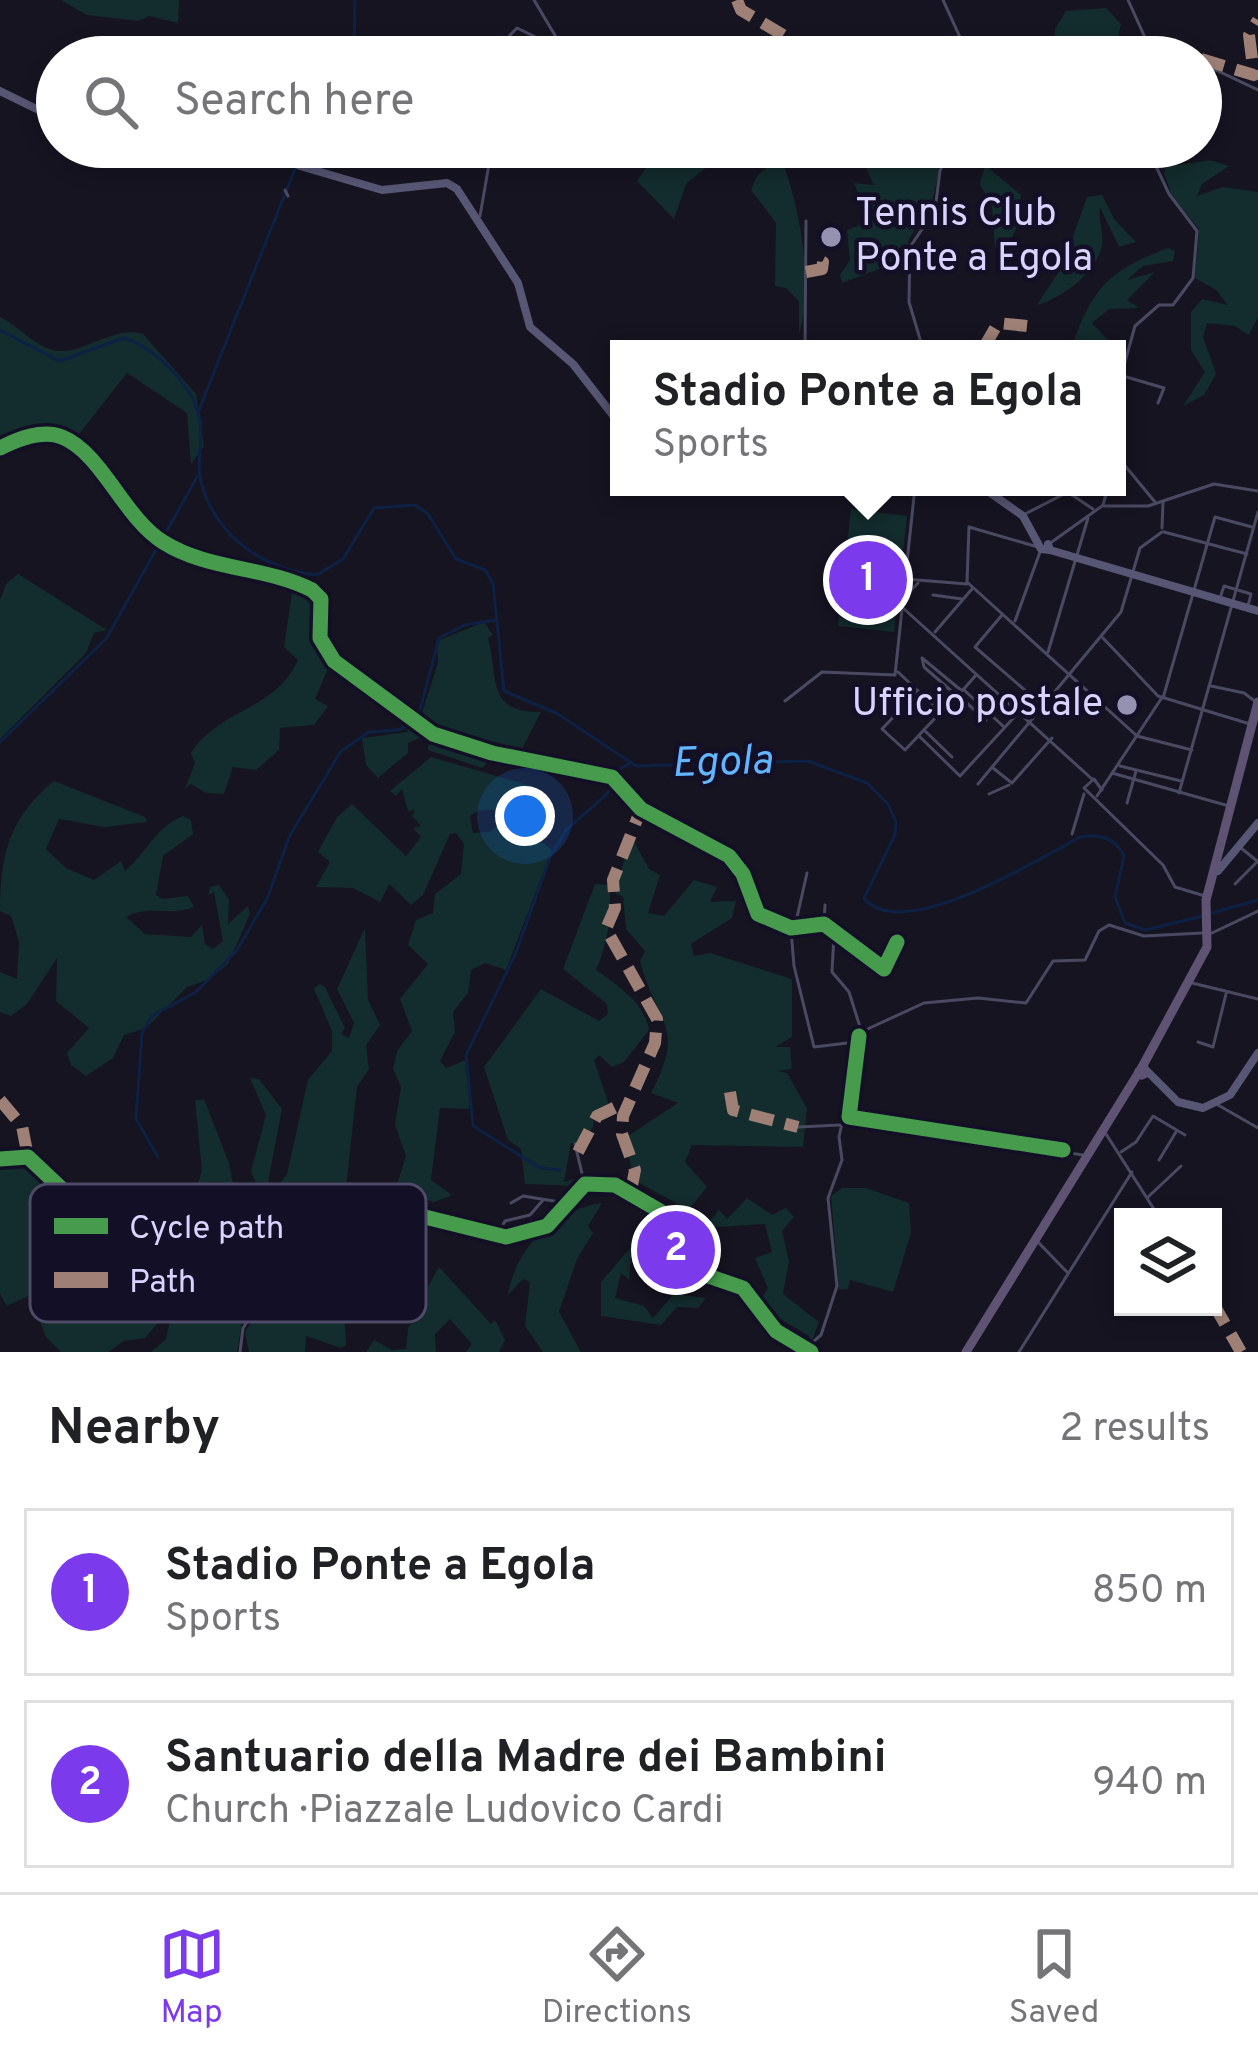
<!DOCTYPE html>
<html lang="en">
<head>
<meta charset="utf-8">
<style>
  body { margin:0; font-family:Overpass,sans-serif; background:#f6f6f6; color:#202124 }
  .controls { position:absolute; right:36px; bottom:36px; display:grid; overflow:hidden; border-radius:0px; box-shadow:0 6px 18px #0003 }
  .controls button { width:108px; height:108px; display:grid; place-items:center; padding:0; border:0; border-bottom:3px solid #e0e0e0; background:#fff; color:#202124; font:60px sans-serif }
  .you { position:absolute; left:525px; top:816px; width:42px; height:42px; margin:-30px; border:9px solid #fff; border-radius:50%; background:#1a73e8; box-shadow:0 0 0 18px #1a73e833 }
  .badge { display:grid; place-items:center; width:78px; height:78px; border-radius:50%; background:#7c3aed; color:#fff; font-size:39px; font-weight:700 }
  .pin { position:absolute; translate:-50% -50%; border:6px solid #fff; box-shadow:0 3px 12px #0006 }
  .popup { position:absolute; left:610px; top:340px; width:516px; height:156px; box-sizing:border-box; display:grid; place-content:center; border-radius:0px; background:#fff; filter:drop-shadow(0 3px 9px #0005); font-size:39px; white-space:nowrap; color:#757577 }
  .popup b { font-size:45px; color:#202124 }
  .popup::after { content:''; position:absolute; left:50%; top:100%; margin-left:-24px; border:24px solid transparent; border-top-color:#fff }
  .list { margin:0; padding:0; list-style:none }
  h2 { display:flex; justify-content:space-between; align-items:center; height:156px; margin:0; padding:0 48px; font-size:51px }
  h2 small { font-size:39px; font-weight:400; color:#757577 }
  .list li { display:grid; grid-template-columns:78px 1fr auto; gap:36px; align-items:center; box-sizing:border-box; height:168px; margin:0 24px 24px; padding:0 24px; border:3px solid #e0e0e0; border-radius:0px }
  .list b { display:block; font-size:45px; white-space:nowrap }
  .list p { margin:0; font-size:39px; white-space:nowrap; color:#757577 }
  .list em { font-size:39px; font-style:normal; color:#757577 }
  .icon { flex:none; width:66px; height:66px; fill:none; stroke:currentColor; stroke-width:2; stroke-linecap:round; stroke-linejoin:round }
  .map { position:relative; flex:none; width:1258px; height:1352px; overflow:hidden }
  .search { position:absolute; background:#fff; box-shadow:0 6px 18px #0003; left:36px; right:36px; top:36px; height:132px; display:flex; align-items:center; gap:30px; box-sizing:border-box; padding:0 42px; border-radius:66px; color:#757577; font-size:45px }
  .sheet { height:540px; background:#fff }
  nav { display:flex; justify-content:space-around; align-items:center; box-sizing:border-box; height:168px; border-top:3px solid #e0e0e0; background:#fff; font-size:33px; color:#757577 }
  nav a { display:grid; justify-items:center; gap:6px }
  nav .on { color:#7c3aed }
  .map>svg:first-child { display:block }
  .green { fill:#132c2d }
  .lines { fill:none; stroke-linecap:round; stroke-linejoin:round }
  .stream { stroke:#0d2144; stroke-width:3 }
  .street { stroke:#4a4962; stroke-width:3 }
  .secondary { stroke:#575674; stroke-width:8 }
  .primary { stroke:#5e5373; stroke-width:9 }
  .quiet { stroke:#9e8076; stroke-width:12; stroke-dasharray:24 12; stroke-linecap:butt }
  .cycleway-casing { stroke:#130f26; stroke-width:22 }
  .cycleway { stroke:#469c4c; stroke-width:15 }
  .poi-dot { fill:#9591b1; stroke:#130f26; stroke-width:4.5 }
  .labels { text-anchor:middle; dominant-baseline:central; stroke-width:9; stroke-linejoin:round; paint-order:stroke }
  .poi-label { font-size:39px; fill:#d9d4ff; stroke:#130f26; text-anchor:start }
  .water-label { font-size:42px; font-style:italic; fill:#62b6ff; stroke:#130f26 }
  .key { fill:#130f26; stroke:#4e4a67; stroke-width:3 }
  .key-label { font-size:33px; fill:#d9d4ff }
</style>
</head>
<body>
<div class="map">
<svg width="1258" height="1352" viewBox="0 0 1258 1352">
  <rect width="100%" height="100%" fill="#161421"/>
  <g class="green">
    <polygon points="61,0 179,0 178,23 149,16 138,21 87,15"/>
    <polygon points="1106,8 1121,24 1115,51 1107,57 1036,57 1054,48 1055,29 1066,11"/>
    <polygon points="660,147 687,147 710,164 686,184 674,219 637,181"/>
    <path d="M776,147C799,196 815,284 799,334V301L786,288L775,286L776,223L751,190L757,176L773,163L771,149Z"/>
    <polygon points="856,147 945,147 932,202 909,239 905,259 842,283 840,275 850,260 847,230 858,226 866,213 854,183 874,185"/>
    <polygon points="1210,160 1229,166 1202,184 1197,196 1223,187 1258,192 1258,317 1249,335 1235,326 1207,323 1203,337 1216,374 1204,395 1183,406 1205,372 1191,350 1191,312 1202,299 1228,305 1216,290 1195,278 1199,229 1172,196 1164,173 1166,167"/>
    <polygon points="985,165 1021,195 1016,229 1005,252 995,247 992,207 980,184"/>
    <path d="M1102,195L1114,219L1136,242L1119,247L1100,207C1098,220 1104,233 1102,246C1096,273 1061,299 1037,305L1063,265L1087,197Z"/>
    <path d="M1168,248L1175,251L1173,261L1143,266L1127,280L1155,272L1127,300L1139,308L1109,309L1092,323L1116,349H1087L1073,343C1094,286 1110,270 1168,248Z"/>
    <path d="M0,317C17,325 32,343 49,349C78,360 111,324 143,334L196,394L204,446L191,464L187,413L127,373L75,439L50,431L0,444Z"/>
    <polygon points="851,509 907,516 894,632 838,626"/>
    <polygon points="18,574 107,630 94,633 86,653 0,739 0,600 6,584"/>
    <path d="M293,586C330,596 311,635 330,664L315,699L328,706L314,725L280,728L279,750L256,770L233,767L224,794L206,793L191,784L185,788L195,763L191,753C219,709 275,711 298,660L284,647Z"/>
    <path d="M484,622L493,635L488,638C499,678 485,712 541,712L519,755L486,753L489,761L482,768L428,750L429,734L408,743V753L378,778L366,765L362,738L408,732L406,723L420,719L438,663L437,641Z"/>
    <path d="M431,757L531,786L541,795L538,806L478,811L470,816L473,833L490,832L500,823L506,827L520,817L526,830L552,850L506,970L485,963L471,970L468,993L453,1012L455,1032L440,1061L446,1068L466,1060L470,1105L468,1109L440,1108L431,1180L452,1195L434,1202L408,1194C404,1235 418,1287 391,1321L383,1307L355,1305L361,1252L350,1242C330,1260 347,1316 346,1345L341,1348L306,1336L305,1352H249L245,1332L277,1284H308L318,1239L334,1215L368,1199L393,1197L406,1156L395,1125L401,1087L393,1069L397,1051L412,1031L400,999L428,964L408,945L416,920L433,913L435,894L461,874L464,844L456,833L450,834L423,895L411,905L389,884L380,902L353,888L316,887L330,862L318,852L337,817L352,804L406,856L421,837L413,828L421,826L412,816L415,810L408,811L402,789L396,796L390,791Z"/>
    <path d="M54,781L145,817L147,822L104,827L59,819L46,849L66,868L94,880L121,861L125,871C147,852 156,827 183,816L191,820L193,834L163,856L156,895L163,899L188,896L194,907C169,917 148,904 126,917L145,934L191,937L202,925L205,944L213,949L223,941L214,892L208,895L210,887L219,885L229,900L228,924L248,906L250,914L228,964L208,980L187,987L146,1028L124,1035L113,1058L86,1076L71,1065L67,1053L89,1028L56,1001L57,958L27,1004L11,1016L0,1012V972L17,979L19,942L11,916L0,911C0,857 9,817 54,781Z"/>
    <path d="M631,836L649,869L660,875L648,913L664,916L694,880L717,887L710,902L736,901L732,918L691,944L694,956L710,953L792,979V1037L775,1047H790L792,1069L778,1071L787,1073L807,1108L803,1147L692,1145L685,1162L707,1187L679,1221L671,1218L676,1203L634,1180L625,1138L678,1103L651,1093C687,1025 656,1024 640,961L645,951L626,929L623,897L615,893Z"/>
    <path d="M595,884L609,885C613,911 607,946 596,970C617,985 645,1003 649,1030L624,1062L612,1067L599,1055L594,1060L610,1108L594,1113L593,1127L581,1144L571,1143L564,1182L580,1177L581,1186L525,1184L521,1149L508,1140L484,1067L541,989L599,1021L608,1014L607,1004L563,969Z"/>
    <polygon points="365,928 368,1000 380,1025 366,1045 369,1069 357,1087 346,1188 335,1197 318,1188 285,1259 262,1264 250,1254 241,1227 226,1235 208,1229 196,1192 202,1170 195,1100 204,1099 229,1163 236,1200 270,1219 251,1171 266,1115 250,1078 259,1079 282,1109 268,1182 271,1195 287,1174 308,1080 332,1051 332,1031 314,989 319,984 325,987 345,1028 341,1034 349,1038 354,1023 337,989"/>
    <path d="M20,1161L39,1174L59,1201L80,1210L117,1214L157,1248L161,1242L203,1259C198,1291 224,1298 243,1317L237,1352H151L166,1339L170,1321L163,1317L145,1338L124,1341L108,1352H61L46,1337L30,1295L7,1306L0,1294V1164Z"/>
    <polygon points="842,1188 866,1188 909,1203 911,1233 893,1292 850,1280 848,1289 839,1290 831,1196"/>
    <polygon points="747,1198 772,1215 786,1208 794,1217 782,1231 789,1261 783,1294 819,1322 811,1343 809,1336 769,1312 762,1298 768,1288 755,1258 772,1252 765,1224 704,1228 719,1210 727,1219"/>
    <path d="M602,1203L588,1226L593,1233L577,1259L559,1312L581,1352H543L525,1326L530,1282L523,1279L508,1295C516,1246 555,1210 602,1203Z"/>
    <polygon points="632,1246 629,1280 621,1273 615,1298 644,1306 653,1318 674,1294 706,1298 698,1308 677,1307 661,1325 601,1316 601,1282"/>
    <polygon points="439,1267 491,1324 495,1320 505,1340 499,1352 466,1352 472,1344 450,1319 435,1334 436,1352 366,1352 374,1340 392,1350 406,1349 408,1328 425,1309 420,1301"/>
  </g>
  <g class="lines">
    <g class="stream">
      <polyline points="354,57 355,0"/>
      <polyline points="300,161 309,147"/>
      <path d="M0,330L59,361L124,338C154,347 192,385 199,416C205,438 195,461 201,482C216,537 263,569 317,575L343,559L374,508L415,505L428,514L456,559L485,570L493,583L504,691L558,714L636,766L808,761L867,783L888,804L896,822L895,835L864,898C901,945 1039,859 1080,837C1099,834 1115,837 1124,856L1115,897L1125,923L1145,930L1203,916"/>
      <polyline points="199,410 295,169"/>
      <polyline points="0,742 106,639 197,477"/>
      <polyline points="1212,913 1258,900"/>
      <polyline points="158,1157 136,1119 142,1033 152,1016 196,992 237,950 268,897 289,837 341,751 369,732 398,730 417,721 439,638 465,625 495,620"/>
      <polyline points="560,1170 540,1168 473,1126 466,1055 515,955 551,855 566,830 607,794 620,769 630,763"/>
    </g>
    <g class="street">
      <polyline points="943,0 969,57"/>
      <polyline points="1128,0 1147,42 1183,57"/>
      <polyline points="505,57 510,35 517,28 548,43 556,37 534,0"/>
      <polyline points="1145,57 1147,42"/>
      <polyline points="1201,63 1258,90"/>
      <polyline points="285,190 288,196"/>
      <polyline points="480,216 492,147"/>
      <polyline points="805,349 806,221"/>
      <polyline points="923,349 909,302 910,247 935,210 940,171 951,147"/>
      <polyline points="1123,376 1164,388 1158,403"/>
      <polyline points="1117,391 1135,326 1159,305 1173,305 1193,278 1197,231 1169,194 1147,147"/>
      <path d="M0,448C18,439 42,429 62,437C102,453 124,518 163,542C209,571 265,566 312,590L321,599L320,638L334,661L433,734L492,753L612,777L641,809L729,856L743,874L758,914L791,928L824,924L884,969L897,942"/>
      <polyline points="1117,456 1155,502"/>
      <polyline points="1060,487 1093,509"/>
      <polyline points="993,493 1003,487"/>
      <polyline points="1103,505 1108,487"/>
      <polyline points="1025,514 1066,493"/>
      <polyline points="1162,528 1163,502"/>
      <polyline points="1164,532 1247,554"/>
      <polyline points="1049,544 1102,506 1148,506 1214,484 1258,491"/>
      <polyline points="1038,547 969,527 967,582 1137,736 1192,750"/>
      <polyline points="905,579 967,584"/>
      <polyline points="933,595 962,599"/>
      <polyline points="1221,595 1224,586 1251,594 1248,606"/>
      <polyline points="904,598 918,583"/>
      <polyline points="903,608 1092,779"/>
      <polyline points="1002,615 975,647 1041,704"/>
      <polyline points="1015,621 1040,552"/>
      <polyline points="935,632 972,589"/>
      <polyline points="1103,638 1158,696 1250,724"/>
      <polyline points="1048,652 1088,518"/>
      <polyline points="898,672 937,709"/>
      <polyline points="1211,686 1244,693 1256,702"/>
      <polyline points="963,689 1004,727"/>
      <polyline points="963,690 976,675"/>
      <polyline points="918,691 882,729 905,750 938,715"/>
      <polyline points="957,696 924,667 922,658 962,691"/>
      <polyline points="961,698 986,720"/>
      <polyline points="1163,698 1215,517 1252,527"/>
      <polyline points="785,701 822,672 895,675 915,487"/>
      <polygon points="943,708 946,713 940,717 937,711"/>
      <polyline points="945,709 956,697"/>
      <polyline points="924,730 952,757"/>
      <polyline points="919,736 960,776 1019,712"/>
      <polyline points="1120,766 1181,781"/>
      <polyline points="993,768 1012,783 1052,738"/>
      <polyline points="1112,773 1229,806"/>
      <polyline points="978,784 1121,612 1140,548 1162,532"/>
      <polyline points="1102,790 1094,779 1084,788 1163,865 1175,887 1205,896"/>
      <polyline points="1179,793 1258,512"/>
      <polyline points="989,794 1009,785"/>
      <polyline points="1097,796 1161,699"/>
      <polyline points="1127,803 1136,771"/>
      <polyline points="1072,834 1084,794"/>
      <polyline points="1241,848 1257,861"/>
      <polyline points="1235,884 1257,862"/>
      <polyline points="824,922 825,905"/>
      <polyline points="795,926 807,873"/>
      <polyline points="791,930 794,966 814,1047 856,1042"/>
      <polyline points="1212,933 1258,911"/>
      <polyline points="834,935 832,972 849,992 861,1030"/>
      <polyline points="1192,983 1258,999"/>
      <polyline points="1198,1042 1213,1047 1226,994"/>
      <polyline points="1218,1105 1258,1128"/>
      <polyline points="849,1120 1083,1155"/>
      <polyline points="798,1127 840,1125"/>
      <polyline points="1106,1134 1159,1217"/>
      <polyline points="575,1144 584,1182"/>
      <polyline points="1121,1152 1136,1142 1153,1116 1185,1135"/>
      <polyline points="0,1159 28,1157 81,1207 144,1211 229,1260 249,1267 282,1266 329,1216 367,1196 506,1237 547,1226 585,1184 610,1184 641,1196"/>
      <polyline points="1159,1160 1176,1132"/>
      <polyline points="643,1197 661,1214 650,1260 743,1288 776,1331 811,1352"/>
      <polyline points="1148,1197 1181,1166"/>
      <polyline points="511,1203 523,1196 566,1203"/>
      <polyline points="662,1230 715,1251 711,1278"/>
      <polyline points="498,1234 505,1221 530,1215 543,1200"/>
      <polyline points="1036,1240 1067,1272"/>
      <polyline points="648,1256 638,1270 647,1281 660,1268"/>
      <polyline points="1123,1259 1117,1264 1123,1271"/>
      <polyline points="806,1348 821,1335 837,1286 828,1198 842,1160 839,1137 861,1032 924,1003 978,998 1026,1003 1053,961 1085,960 1099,931 1109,925 1144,936 1202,933"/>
      <polyline points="240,1352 243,1328 281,1269"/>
      <polyline points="1019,1352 1132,1172"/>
    </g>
    <g class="secondary">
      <polyline points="0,91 57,119"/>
      <polyline points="261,147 300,166 382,190 447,183 457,189 518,283 530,327 573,364 619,423"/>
      <polyline points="982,487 1023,516 1041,549 1050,550 1048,544"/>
      <polyline points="1050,550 1258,611"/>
      <polyline points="1218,871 1258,823"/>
      <polyline points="1146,1070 1178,1102 1203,1108 1230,1095 1258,1053"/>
    </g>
    <g class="primary">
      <polygon points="1144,1068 1146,1073 1142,1075 1139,1071"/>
      <polyline points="1141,1069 1207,947 1206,900 1258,702"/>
      <polyline points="966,1352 1139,1072"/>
    </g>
    <g class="quiet">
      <polyline points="737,0 741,10 820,57"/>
      <polyline points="1201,59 1254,75 1249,35 1258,20"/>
      <polyline points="806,272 822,269 823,262 813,257"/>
      <polyline points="983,349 998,323 1027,326"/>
      <polyline points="730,1092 733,1110 798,1127"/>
      <polyline points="0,1100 22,1126 28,1157"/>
      <polyline points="578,1152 597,1116 616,1107 623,1116"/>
      <polyline points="631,1191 635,1170 622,1134 623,1116 655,1043 657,1019 606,929 615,908 613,880 641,809"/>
      <polyline points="1213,1303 1241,1352"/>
    </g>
    <defs>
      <g id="cycleway">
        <path d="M0,448C18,439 42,429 62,437C102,453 124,518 163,542C209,571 265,566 312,590L321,599L320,638L334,661L433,734L492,753L612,777L641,809L729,856L743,874L758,914L791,928L824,924L884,969L897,942"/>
        <polyline points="859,1036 849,1117 1063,1150"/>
        <polyline points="0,1159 28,1157 81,1207 144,1211 229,1260 249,1267 282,1266 329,1216 363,1197 379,1197 425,1217 506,1237 547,1226 585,1184 615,1185 660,1211 660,1230 648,1256 654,1264 676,1265 743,1288 776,1331 811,1352"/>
      </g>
    </defs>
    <use href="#cycleway" class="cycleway-casing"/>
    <use href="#cycleway" class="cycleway"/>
  </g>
  <g class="poi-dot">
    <circle cx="831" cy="237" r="12"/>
    <circle cx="1127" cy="705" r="12"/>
  </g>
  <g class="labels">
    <g class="poi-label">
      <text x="855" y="215">Tennis Club<tspan x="855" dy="45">Ponte a Egola</tspan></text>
      <text x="1103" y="705" text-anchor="end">Ufficio postale</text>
    </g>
    <g class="water-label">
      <text transform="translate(722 764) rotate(-2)">Egola</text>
    </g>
  </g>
  <rect x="30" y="1184" width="396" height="138" rx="18" class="key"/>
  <rect x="54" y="1218" width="54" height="16" fill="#469c4c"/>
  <rect x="54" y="1272" width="54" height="16" fill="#9e8076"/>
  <g class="key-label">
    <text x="129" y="1238">Cycle path</text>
    <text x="129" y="1292">Path</text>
  </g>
</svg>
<div class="controls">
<button><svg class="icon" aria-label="layers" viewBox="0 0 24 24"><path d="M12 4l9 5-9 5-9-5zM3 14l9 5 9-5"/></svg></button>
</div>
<div class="you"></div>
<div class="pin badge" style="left:868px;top:580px">1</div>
<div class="popup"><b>Stadio Ponte a Egola</b>Sports</div>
<div class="pin badge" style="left:676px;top:1250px">2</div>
<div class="search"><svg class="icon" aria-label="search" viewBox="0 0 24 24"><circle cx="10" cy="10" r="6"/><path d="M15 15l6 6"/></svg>Search here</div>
</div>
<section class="sheet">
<h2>Nearby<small>2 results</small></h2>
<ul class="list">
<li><span class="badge">1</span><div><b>Stadio Ponte a Egola</b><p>Sports</p></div><em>850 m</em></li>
<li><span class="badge">2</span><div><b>Santuario della Madre dei Bambini</b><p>Church · Piazzale Ludovico Cardi</p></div><em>940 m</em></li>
</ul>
</section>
<nav>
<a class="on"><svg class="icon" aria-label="map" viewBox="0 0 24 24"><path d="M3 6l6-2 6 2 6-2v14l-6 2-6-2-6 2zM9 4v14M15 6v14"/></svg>Map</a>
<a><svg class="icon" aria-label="directions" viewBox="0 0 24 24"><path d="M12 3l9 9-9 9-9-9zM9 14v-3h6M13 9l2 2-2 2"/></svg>Directions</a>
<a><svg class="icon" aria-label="saved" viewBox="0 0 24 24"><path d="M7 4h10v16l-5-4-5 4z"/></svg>Saved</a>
</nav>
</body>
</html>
